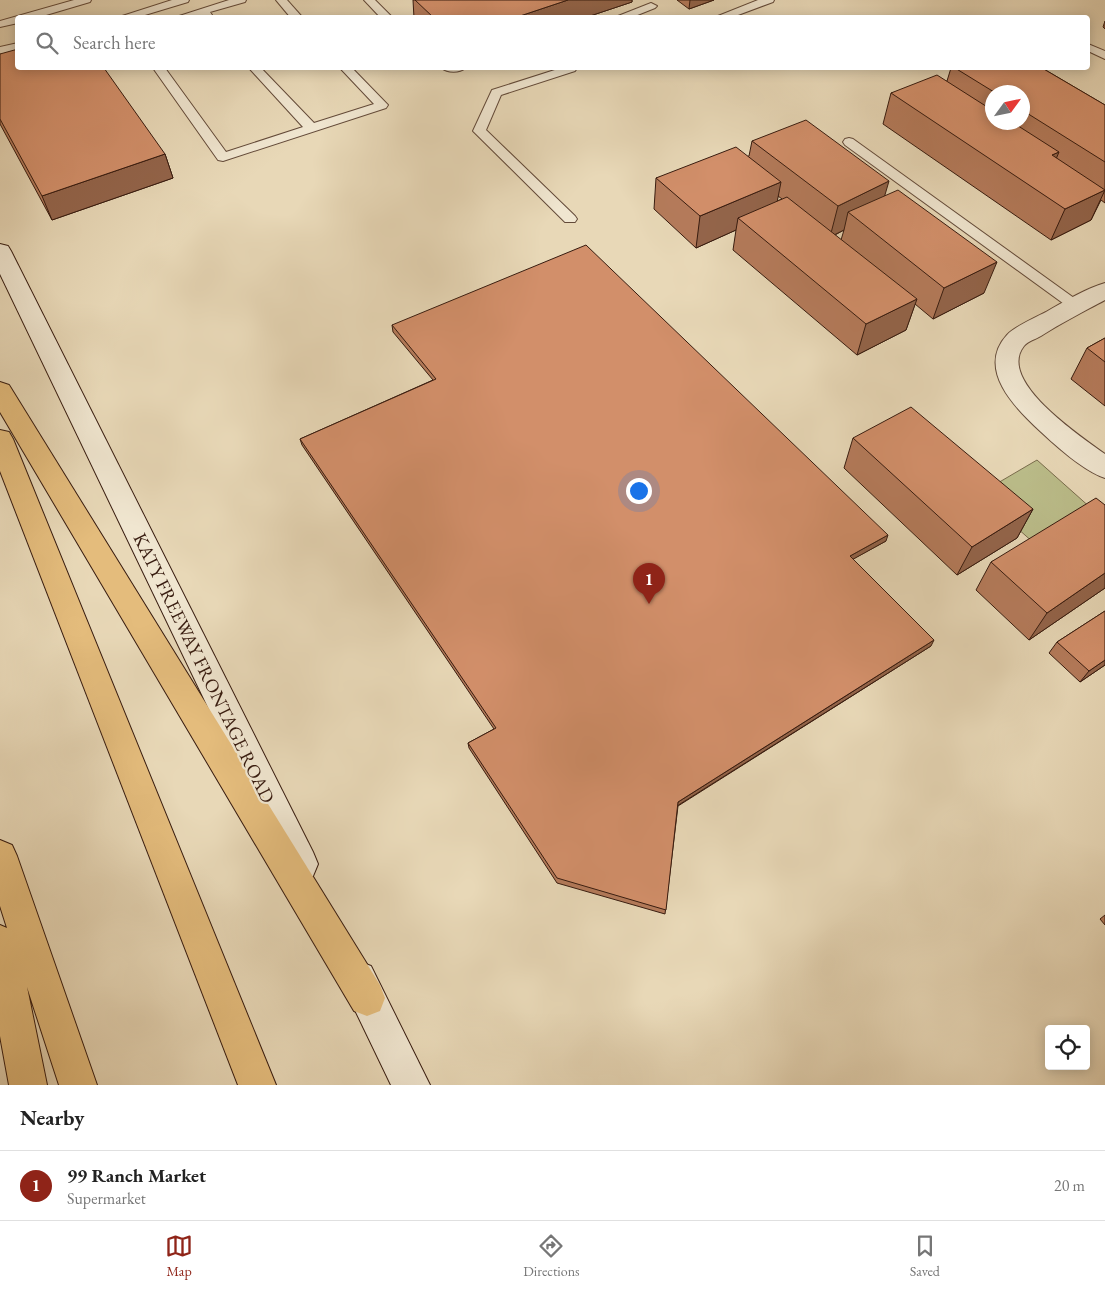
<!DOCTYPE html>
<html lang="en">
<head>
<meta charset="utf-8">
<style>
  body { margin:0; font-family:"EB Garamond",serif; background:#f2f2f2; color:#222 }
  .controls { position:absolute; right:15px; bottom:15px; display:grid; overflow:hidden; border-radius:5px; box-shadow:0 2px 12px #0003 }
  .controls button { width:45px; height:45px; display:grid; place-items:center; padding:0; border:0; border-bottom:1px solid #e0e0e0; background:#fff; color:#222; font:25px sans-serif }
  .compass { position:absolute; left:985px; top:85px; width:45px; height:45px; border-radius:50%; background:#fff; box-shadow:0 2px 12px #0003; rotate:57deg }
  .you { position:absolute; left:638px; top:490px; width:18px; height:18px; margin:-12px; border:4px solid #fff; border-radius:50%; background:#1a73e8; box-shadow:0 0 0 8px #1a73e833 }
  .badge { display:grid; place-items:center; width:32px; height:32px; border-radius:50%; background:#8f2418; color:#fff; font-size:16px; font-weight:700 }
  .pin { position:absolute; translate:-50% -41px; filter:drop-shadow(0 1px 2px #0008) }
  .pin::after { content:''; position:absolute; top:26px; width:18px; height:15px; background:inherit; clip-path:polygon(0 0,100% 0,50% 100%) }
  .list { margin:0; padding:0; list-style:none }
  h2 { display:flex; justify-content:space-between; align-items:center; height:65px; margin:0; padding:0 20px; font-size:21px }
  h2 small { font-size:16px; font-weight:400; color:#767676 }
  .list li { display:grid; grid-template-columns:32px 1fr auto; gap:15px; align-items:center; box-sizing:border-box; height:70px; padding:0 20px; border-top:1px solid #e0e0e0 }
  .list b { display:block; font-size:19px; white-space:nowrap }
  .list p { margin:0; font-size:16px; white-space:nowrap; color:#767676 }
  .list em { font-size:16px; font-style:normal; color:#767676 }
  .icon { flex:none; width:28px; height:28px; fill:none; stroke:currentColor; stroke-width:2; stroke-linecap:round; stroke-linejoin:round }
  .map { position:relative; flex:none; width:1105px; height:1085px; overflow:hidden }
  .search { position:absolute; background:#fff; box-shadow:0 2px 12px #0003; left:15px; right:15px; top:15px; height:55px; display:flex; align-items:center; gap:12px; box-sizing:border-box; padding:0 18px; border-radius:5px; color:#767676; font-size:19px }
  .sheet { height:135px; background:#fff }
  nav { display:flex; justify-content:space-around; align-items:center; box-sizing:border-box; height:70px; border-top:1px solid #e0e0e0; background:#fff; font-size:14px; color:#767676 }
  nav a { display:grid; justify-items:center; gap:2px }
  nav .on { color:#8f2418 }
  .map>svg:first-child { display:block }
  .green { fill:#bbbd8a; stroke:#796c4c }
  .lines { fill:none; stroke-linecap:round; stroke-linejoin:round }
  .lane-casing { stroke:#634a39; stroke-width:2 }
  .street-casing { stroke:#634a39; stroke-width:2 }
  .secondary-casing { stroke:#371b0f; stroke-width:2 }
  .highway-casing { stroke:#371b0f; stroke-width:2 }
  .lane { fill:#f0e6d0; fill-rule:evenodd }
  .street { fill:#f0e6d0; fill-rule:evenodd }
  .secondary { fill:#f0e6d0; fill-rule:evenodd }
  .highway { fill:#e4bc7c; fill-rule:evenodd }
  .wall { fill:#b57b5b; stroke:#371b0f; fill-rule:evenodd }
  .shaded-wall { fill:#93644a; stroke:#371b0f }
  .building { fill:#d28f6a; stroke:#371b0f }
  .labels { text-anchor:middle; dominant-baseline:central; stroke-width:4.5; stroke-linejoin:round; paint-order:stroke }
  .street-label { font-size:19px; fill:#371b0f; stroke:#f0e6d0 }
</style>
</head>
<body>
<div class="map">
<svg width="1105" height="1085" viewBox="0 0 1105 1085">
  <rect width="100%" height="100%" fill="#e8d8b7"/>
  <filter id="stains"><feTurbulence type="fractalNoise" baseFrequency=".004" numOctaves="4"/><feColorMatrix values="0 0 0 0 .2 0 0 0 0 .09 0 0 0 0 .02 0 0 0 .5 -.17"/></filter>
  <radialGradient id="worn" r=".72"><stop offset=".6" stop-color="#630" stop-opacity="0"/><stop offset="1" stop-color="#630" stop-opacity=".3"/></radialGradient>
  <polygon class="green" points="1037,460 1092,509 1035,544 979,494"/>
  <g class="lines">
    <defs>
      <g id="lane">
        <polygon points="74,0 91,0 90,2 36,18 18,18 18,23 0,27 0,21"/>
        <polygon points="172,0 189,0 188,2 135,18 116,18"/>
        <polygon points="229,0 246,0 245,2 210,12 214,18 203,18 201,15 192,18 173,18"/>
        <polygon points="276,0 287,0 303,18 291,18"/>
        <polygon points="364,0 375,0 393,18 381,18"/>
        <polygon points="758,0 774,0 773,2 730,18 713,18"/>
        <polygon points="651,3 657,6 655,8 630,18 613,18"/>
        <polygon points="18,43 18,50 0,54 0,47"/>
        <polygon points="1088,44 1105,51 1105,59 1088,51"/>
        <polygon points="153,68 165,68 226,152 303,127 249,68 261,68 314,123 374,104 340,68 352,68 388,105 386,108 223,161 218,160"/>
        <path d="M442,68H465C460,73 447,73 442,68Z"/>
        <polygon points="561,68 577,68 575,71 501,95 486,130 575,216 577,219 575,222 565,222 473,131 492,90"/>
        <polygon points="849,138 853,139 1081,303 1083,306 1081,309 1071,309 845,145 843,142 845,139"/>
      </g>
      <path id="street" d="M1105,283V300C1083,312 1061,323 1041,336C1036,339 1028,341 1024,346C996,381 1082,437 1105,454V478C1084,471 1057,447 1040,431C1015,408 976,369 1007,335C1014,327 1036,317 1046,312C1065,301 1085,289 1105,283Z"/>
      <g id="secondary">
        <polygon points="0,244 8,246 11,251 313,852 318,864 313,876 301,880 289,876 0,274"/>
        <polygon points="358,961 371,966 430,1085 391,1085 340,979 345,966"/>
      </g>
      <g id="highway">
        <polygon points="0,382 9,385 380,985 385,998 380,1011 367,1016 354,1011 0,412"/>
        <polygon points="0,430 9,432 13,439 276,1085 238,1085 0,471"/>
        <polygon points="0,840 12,845 17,856 97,1085 59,1085 27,987 47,1085 9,1085 0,1036 0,925 7,928 0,906"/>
      </g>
    </defs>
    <use href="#lane" class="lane-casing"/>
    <use href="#street" class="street-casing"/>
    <use href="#secondary" class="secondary-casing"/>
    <use href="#highway" class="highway-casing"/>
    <use href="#lane" class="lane"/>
    <use href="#street" class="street"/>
    <use href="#secondary" class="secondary"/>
    <use href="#highway" class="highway"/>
  </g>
  <g class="wall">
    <polygon points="413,0 632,0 632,2 584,18 414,18"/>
    <polygon points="677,0 714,0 689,9"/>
    <polygon points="1105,21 1105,29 1103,27"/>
    <polygon points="0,54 165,154 173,178 52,220 0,124"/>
    <path d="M951,68H1042L1105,105V203L1101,200L1091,220L1051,240L883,124L891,93L947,81ZM992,92H1022V122H992Z"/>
    <path d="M752,141L885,195L984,293L933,319L915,304L906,330L857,355L733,250L736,230L696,248L654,209L656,178L749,156ZM778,196L782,199L777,201ZM844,230L841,240L835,235Z"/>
    <polygon points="392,325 886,541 853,559 931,646 678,806 665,914 557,883 469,748 468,743 494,729 302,445 300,439 433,380 393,332"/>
    <polygon points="1105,338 1105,406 1071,379 1087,348"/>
    <polygon points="853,438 1033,509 1017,538 957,575 844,468"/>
    <polygon points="1105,505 1105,588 1029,640 976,590 991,562"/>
    <polygon points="1105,611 1105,665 1080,682 1049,653 1057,642"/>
    <polygon points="1105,915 1105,925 1100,919"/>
  </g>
  <g class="shaded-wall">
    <polygon points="568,0 632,0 632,2 584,18 514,18"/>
    <polygon points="690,0 714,0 689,9"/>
    <polygon points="1059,152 1046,183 1052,155"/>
    <polygon points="165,154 173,178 52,220 42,196"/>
    <polygon points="889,181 880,212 848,212 844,230 830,237 838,206"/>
    <polygon points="781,182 775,213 738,218 736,230 696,248 700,216"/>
    <polygon points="1105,190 1091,220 1051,240 1065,209"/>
    <polygon points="997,262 984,293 933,319 944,288"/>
    <polygon points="917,299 906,330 857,355 866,324"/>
    <polygon points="1033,509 1017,538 957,575 972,547"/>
    <polygon points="888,535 886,541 848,562 850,556"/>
    <polygon points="1105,573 1105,588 1029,640 1047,613"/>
    <polygon points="934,640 931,646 677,806 678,802"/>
    <polygon points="1105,660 1105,665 1080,682 1089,671"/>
  </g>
  <g class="building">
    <polygon points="415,0 568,0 514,18 434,18"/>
    <polygon points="18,49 18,68 104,68 165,154 42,196 0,119 0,54"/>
    <polygon points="955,68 1042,68 1105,105 1105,162 1022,110 1022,92 994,92"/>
    <polygon points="937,75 992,110 992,122 1012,122 1059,152 1052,155 1105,190 1065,209 891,93"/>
    <polygon points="806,120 889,181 838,206 752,141"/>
    <polygon points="736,147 781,182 700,216 656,178"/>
    <polygon points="898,190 997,262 944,288 848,212"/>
    <polygon points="787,197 917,299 866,324 738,218"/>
    <polygon points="586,245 888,535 850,556 934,640 678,802 666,910 557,878 468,743 496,728 300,439 436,379 392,325"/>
    <polygon points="1105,338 1105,362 1087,348"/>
    <polygon points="911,407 1033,509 972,547 853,438"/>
    <polygon points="1096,498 1105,505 1105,573 1047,613 991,562"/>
    <polygon points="1105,611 1105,660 1089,671 1057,642"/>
  </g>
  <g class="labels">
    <g class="street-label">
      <text transform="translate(204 668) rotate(64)">KATY FREEWAY FRONTAGE ROAD</text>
    </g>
  </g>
  <rect width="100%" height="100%" filter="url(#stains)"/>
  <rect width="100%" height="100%" fill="url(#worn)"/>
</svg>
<div class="controls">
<button><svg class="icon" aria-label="locate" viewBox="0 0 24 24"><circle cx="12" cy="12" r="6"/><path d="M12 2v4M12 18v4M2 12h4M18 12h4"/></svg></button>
</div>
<svg class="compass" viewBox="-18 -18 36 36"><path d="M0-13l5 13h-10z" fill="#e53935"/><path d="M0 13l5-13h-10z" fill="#767676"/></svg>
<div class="you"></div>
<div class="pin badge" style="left:649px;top:604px">1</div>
<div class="search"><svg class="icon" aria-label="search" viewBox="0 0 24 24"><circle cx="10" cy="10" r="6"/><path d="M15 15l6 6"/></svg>Search here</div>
</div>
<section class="sheet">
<h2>Nearby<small></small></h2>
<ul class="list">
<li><span class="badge">1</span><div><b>99 Ranch Market</b><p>Supermarket</p></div><em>20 m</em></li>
</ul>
</section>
<nav>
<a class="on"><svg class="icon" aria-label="map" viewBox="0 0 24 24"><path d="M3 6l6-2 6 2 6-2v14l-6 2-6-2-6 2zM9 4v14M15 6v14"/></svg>Map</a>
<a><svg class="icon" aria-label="directions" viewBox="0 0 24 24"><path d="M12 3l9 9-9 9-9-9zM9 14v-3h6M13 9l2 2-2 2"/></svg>Directions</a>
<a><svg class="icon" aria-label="saved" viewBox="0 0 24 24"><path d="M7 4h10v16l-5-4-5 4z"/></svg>Saved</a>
</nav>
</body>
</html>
